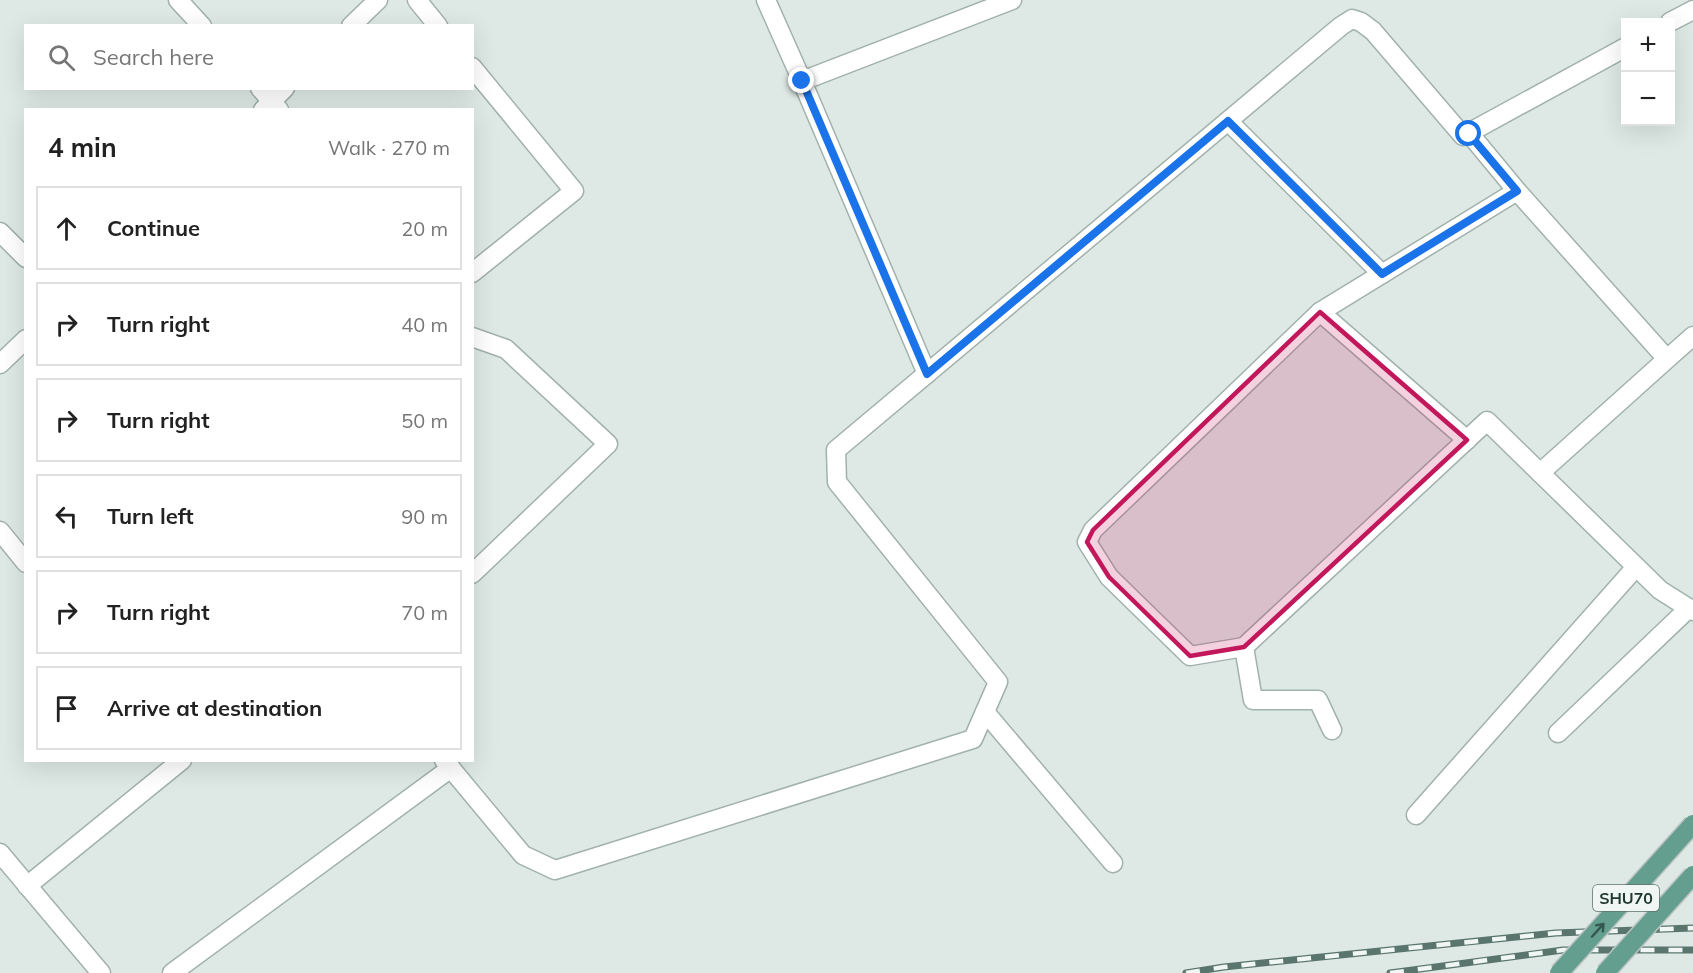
<!DOCTYPE html>
<html lang="en">
<head>
<meta charset="utf-8">
<style>
  body { margin:0; font-family:Mulish,sans-serif; background:#f2f2f2; color:#222 }
  .controls { position:absolute; right:18px; top:18px; display:grid; overflow:hidden; border-radius:0px; box-shadow:0 6px 24px #0002 }
  .controls button { width:54px; height:54px; display:grid; place-items:center; padding:0; border:0; border-bottom:2px solid #e0e0e0; background:#fff; color:#222; font:30px sans-serif }
  .stop { position:absolute; width:18px; height:18px; margin:-14px; border:4px solid #1a73e8; border-radius:50%; background:#fff }
  .stop.end { background:#1a73e8; border-color:#fff; box-shadow:0 2px 6px #0008 }
  .list { margin:0; padding:0; list-style:none }
  h2 { display:flex; justify-content:space-between; align-items:center; height:78px; margin:0; padding:0 24px; font-size:26px }
  h2 small { font-size:20px; font-weight:400; color:#767676 }
  .list li { display:grid; grid-template-columns:39px 1fr auto; gap:18px; align-items:center; box-sizing:border-box; height:84px; margin:0 12px 12px; padding:0 12px; border:2px solid #e0e0e0; border-radius:0px }
  .list b { display:block; font-size:22px; white-space:nowrap }
  .list em { font-size:20px; font-style:normal; color:#767676 }
  .icon { flex:none; width:33px; height:33px; fill:none; stroke:currentColor; stroke-width:2; stroke-linecap:round; stroke-linejoin:round }
  .map { position:relative; flex:none; width:1693px; height:973px; overflow:hidden }
  .search { position:absolute; background:#fff; box-shadow:0 6px 24px #0002; left:24px; top:24px; width:450px; height:66px; display:flex; align-items:center; gap:15px; box-sizing:border-box; padding:0 21px; border-radius:0px; color:#767676; font-size:22px }
  .panel { position:absolute; background:#fff; box-shadow:0 6px 24px #0002; left:24px; top:108px; width:450px; height:654px; border-radius:0px }
  .map>svg:first-child { display:block }
  .lines { fill:none; stroke-linecap:round; stroke-linejoin:round }
  .minor-casing { stroke:#a1b1ac; stroke-width:21 }
  .minor { stroke:#fff; stroke-width:18 }
  .rail-casing { stroke:#5a756e; stroke-width:7 }
  .rail { stroke:#eff6f3; stroke-width:4.5; stroke-dasharray:14; stroke-linecap:butt }
  .primary-bridge-casing { stroke:#bcc4c2; stroke-width:21; stroke-linecap:butt }
  .primary-bridge { stroke:#649e8f; stroke-width:18 }
  .oneway { stroke:#34574e }
  .route { stroke:#1a73e8; stroke-width:8 }
  .marked { fill:#c2185b; fill-opacity:0.2; stroke:#c2185b; stroke-width:4.5; stroke-linejoin:round }
  .labels { text-anchor:middle; dominant-baseline:central; stroke-width:5; stroke-linejoin:round; paint-order:stroke }
  .shield { fill:#eff6f3; stroke:#5e726c; stroke-width:1.5 }
  .shield-label { font-size:16px; font-weight:bold; fill:#203932 }
</style>
</head>
<body>
<div class="map">
<svg width="1693" height="973" viewBox="0 0 1693 973">
  <rect width="100%" height="100%" fill="#dee9e5"/>
  <g class="lines">
    <defs>
      <g id="minor">
        <polyline points="178,0 202,26"/>
        <polyline points="417,0 438,26"/>
        <polyline points="766,0 802,81"/>
        <polyline points="1670,22 1693,10"/>
        <polyline points="351,26 378,0"/>
        <polyline points="472,67 574,191 472,273"/>
        <polyline points="260,88 279,110"/>
        <polyline points="263,110 285,88"/>
        <polyline points="1228,121 1382,274"/>
        <polyline points="1469,133 1517,191 1667,359 1540,473"/>
        <polyline points="1517,191 1320,312 1093,530 1087,542 1109,577 1190,656 1244,647 1487,421 1660,590 1693,611"/>
        <polyline points="0,232 26,258"/>
        <polyline points="1320,312 1467,440"/>
        <polyline points="472,337 506,349 608,444 472,574"/>
        <polyline points="1667,359 1693,336"/>
        <polyline points="0,364 26,339"/>
        <polyline points="927,374 802,81 1012,0"/>
        <polyline points="0,531 26,563"/>
        <polyline points="1244,647 1253,700 1318,700 1332,730"/>
        <polyline points="985,712 1113,863"/>
        <polyline points="1558,733 1689,608"/>
        <polyline points="444,760 523,855 555,870 973,739 998,682 837,482 836,450 1341,26 1352,19 1361,22 1373,31 1463,136 1626,47"/>
        <polyline points="1416,815 1636,567"/>
        <polyline points="0,853 101,973"/>
        <polyline points="27,886 182,760"/>
        <polyline points="172,973 451,768"/>
      </g>
    </defs>
    <use href="#minor" class="minor-casing"/>
    <use href="#minor" class="minor"/>
    <defs>
      <g id="rail">
        <polyline points="1186,973 1224,967 1556,933 1693,928"/>
        <polyline points="1390,973 1563,950 1693,950"/>
      </g>
    </defs>
    <use href="#rail" class="rail-casing"/>
    <use href="#rail" class="rail"/>
    <defs>
      <g id="primary-bridge">
        <polyline points="1559,973 1693,824"/>
        <polyline points="1605,973 1693,875"/>
      </g>
    </defs>
    <use href="#primary-bridge" class="primary-bridge-casing"/>
    <use href="#primary-bridge" class="primary-bridge"/>
  </g>
  <defs><path id="oneway-shaft" d="M-6 0H5M1.5-3L5.5 0L1.5 3" fill="none" stroke-width="1.6" stroke-linecap="round" stroke-linejoin="round" transform="scale(1.5)"/></defs>
  <use class="oneway" href="#oneway-shaft" transform="translate(1598 930) rotate(-48)"/>
  <g class="lines">
    <polyline class="route" points="802,81 927,374 1228,121 1382,274 1517,191 1469,134"/>
  </g>
  <path class="marked" d="M1320,312L1467,440L1244,647L1190,656L1109,577L1087,542L1093,530Z"/>
  <g class="labels">
    <rect class="shield" x="1593" y="885" width="66" height="26" rx="4.5"/>
    <g class="shield-label">
      <text x="1626" y="898">SHU70</text>
    </g>
  </g>
</svg>
<div class="controls">
<button>+</button>
<button>−</button>
</div>
<div class="stop" style="left:1469px;top:134px"></div>
<div class="stop end" style="left:802px;top:81px"></div>
<div class="search"><svg class="icon" aria-label="search" viewBox="0 0 24 24"><circle cx="10" cy="10" r="6"/><path d="M15 15l6 6"/></svg>Search here</div>
<section class="panel">
<h2>4 min<small>Walk · 270 m</small></h2>
<ul class="list">
<li><svg class="icon" aria-label="ahead" viewBox="0 0 24 24"><path d="M12 20V5M6 11l6-6 6 6"/></svg><div><b>Continue</b></div><em>20 m</em></li>
<li><svg class="icon" aria-label="right" viewBox="0 0 24 24"><path d="M7 20v-9h11M14 6l5 5-5 5"/></svg><div><b>Turn right</b></div><em>40 m</em></li>
<li><svg class="icon" aria-label="right" viewBox="0 0 24 24"><path d="M7 20v-9h11M14 6l5 5-5 5"/></svg><div><b>Turn right</b></div><em>50 m</em></li>
<li><svg class="icon" aria-label="left" viewBox="0 0 24 24"><path d="M17 20v-9H6M10 6l-5 5 5 5"/></svg><div><b>Turn left</b></div><em>90 m</em></li>
<li><svg class="icon" aria-label="right" viewBox="0 0 24 24"><path d="M7 20v-9h11M14 6l5 5-5 5"/></svg><div><b>Turn right</b></div><em>70 m</em></li>
<li><svg class="icon" aria-label="arrive" viewBox="0 0 24 24"><path d="M6 21V4h12l-3 4 3 4H6"/></svg><div><b>Arrive at destination</b></div></li>
</ul>
</section>
</div>
</body>
</html>
